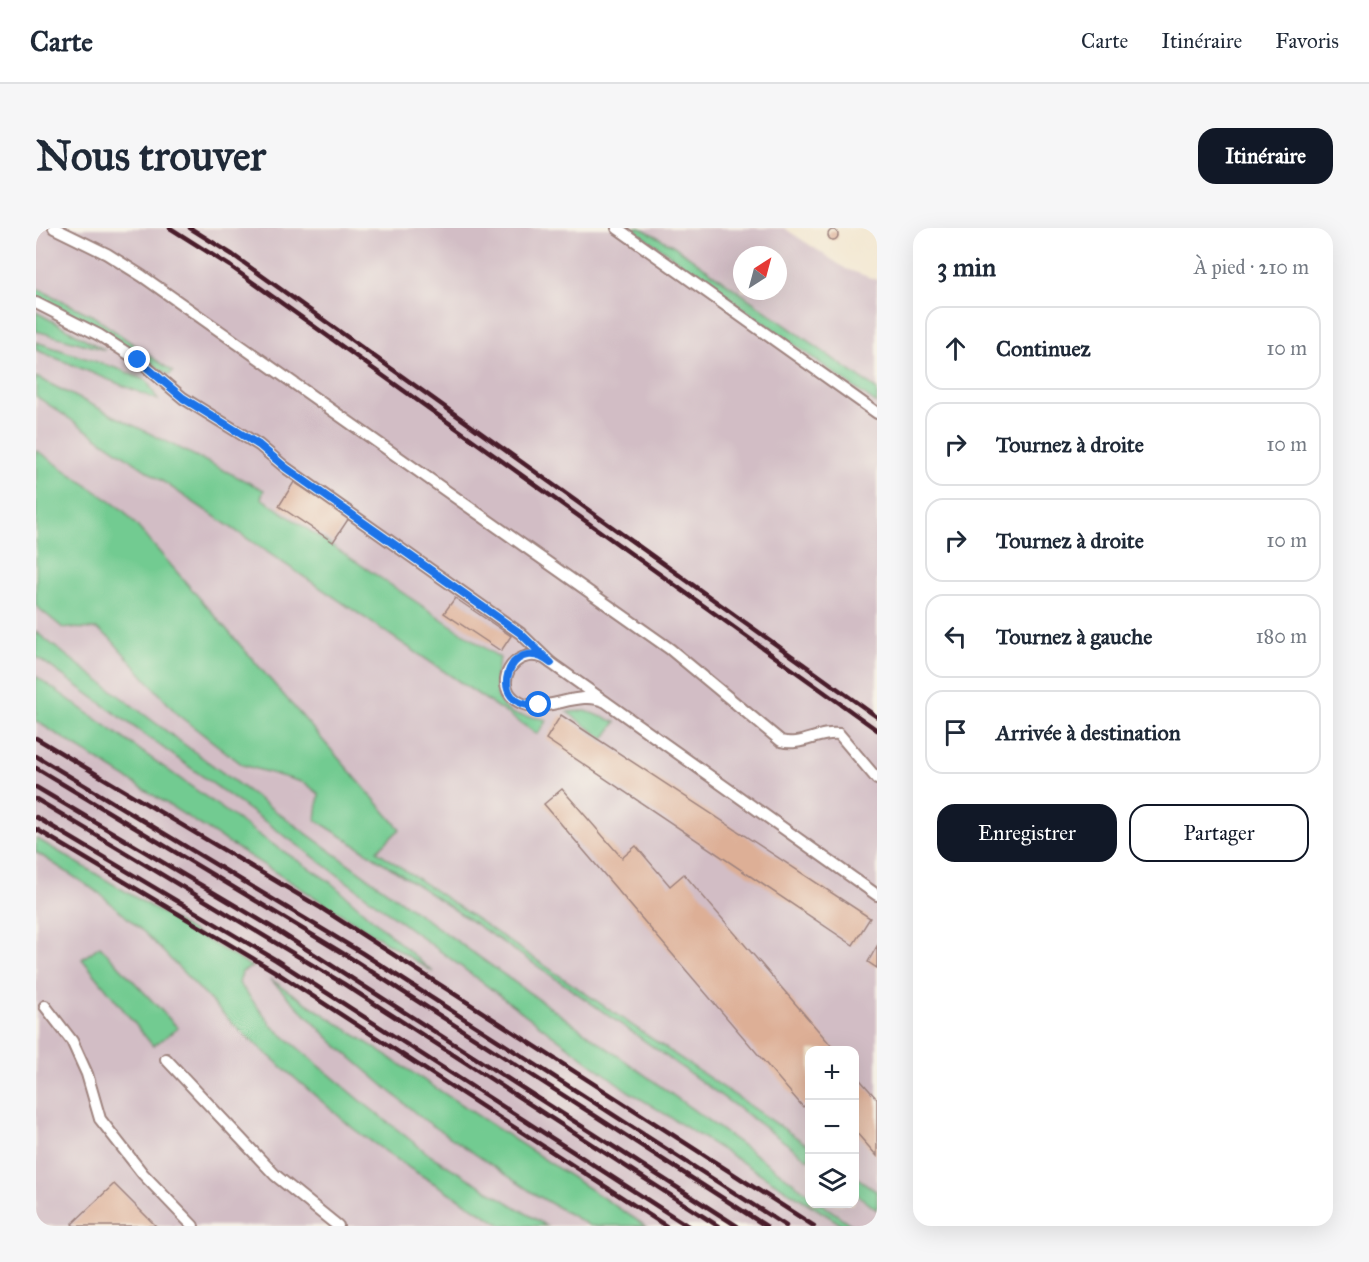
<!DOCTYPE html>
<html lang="fr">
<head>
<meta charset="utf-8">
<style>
  body { margin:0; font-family:"IM FELL Great Primer",serif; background:#f6f6f7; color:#1f2937 }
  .controls { position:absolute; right:18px; bottom:18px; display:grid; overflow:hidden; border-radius:12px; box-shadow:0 6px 24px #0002 }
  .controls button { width:54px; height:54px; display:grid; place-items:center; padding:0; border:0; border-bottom:2px solid #e0e1e3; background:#fff; color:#1f2937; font:30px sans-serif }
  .compass { position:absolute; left:697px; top:18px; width:54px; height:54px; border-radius:50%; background:#fff; box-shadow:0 6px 24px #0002; rotate:36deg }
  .stop { position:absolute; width:18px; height:18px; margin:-14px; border:4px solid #1a73e8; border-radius:50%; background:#fff }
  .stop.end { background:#1a73e8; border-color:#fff; box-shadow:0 2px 6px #0008 }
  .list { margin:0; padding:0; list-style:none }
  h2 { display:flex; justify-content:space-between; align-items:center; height:78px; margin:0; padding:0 24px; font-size:26px }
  h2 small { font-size:20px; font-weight:400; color:#747a83 }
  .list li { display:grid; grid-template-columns:39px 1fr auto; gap:18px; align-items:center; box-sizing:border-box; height:84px; margin:0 12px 12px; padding:0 12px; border:2px solid #e0e1e3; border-radius:18px }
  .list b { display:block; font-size:22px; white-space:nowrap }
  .list em { font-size:20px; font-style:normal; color:#747a83 }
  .actions { display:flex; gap:12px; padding:18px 24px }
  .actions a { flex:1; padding:14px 0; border:2px solid #111827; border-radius:18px; text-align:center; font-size:21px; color:#111827 }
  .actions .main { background:#111827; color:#fff }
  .icon { flex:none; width:33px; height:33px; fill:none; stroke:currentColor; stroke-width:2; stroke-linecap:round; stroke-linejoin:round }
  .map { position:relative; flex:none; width:841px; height:998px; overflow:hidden; border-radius:18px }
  header { display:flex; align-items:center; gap:36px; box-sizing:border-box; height:84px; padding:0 30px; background:#fff; border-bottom:2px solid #e0e1e3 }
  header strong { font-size:28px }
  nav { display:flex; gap:33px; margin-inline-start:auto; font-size:21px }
  .intro { display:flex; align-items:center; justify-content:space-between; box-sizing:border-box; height:144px; padding:0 36px }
  h1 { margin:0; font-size:42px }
  .button { padding:15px 27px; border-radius:18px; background:#111827; color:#fff; font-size:21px; font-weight:700 }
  main { display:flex; gap:36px; padding:0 36px }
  aside { flex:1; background:#fff; border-radius:18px; box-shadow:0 6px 24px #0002 }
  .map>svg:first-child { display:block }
  .industrial { fill:#d2bdc5; fill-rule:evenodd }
  .green { fill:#72cb91; stroke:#5e755e; stroke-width:1.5 }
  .building { fill:#ddaf96 }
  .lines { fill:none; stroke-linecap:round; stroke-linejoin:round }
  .lane-casing { stroke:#9e837e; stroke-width:14 }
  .lane { stroke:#fff; stroke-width:10 }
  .rail { stroke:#4a1f2b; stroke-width:4.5 }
  .route { stroke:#1a73e8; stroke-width:8 }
</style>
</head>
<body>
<header>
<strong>Carte</strong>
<nav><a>Carte</a><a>Itinéraire</a><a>Favoris</a></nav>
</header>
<div class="intro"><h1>Nous trouver</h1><a class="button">Itinéraire</a></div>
<main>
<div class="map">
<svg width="841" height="998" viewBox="0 0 841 998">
  <rect width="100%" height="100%" fill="#f7f3e8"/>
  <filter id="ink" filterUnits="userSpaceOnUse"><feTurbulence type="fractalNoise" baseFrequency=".0167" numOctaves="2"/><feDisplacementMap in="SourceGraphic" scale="12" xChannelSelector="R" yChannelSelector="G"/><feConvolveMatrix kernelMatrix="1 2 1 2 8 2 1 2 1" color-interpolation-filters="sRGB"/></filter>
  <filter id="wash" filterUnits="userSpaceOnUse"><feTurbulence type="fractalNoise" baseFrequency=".008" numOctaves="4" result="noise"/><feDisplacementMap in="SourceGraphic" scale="24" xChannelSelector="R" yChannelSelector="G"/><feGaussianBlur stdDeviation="1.35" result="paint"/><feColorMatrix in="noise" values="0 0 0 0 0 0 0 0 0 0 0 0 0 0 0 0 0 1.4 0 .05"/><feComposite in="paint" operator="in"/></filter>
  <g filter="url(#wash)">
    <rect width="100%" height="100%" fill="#f3e7d0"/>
    <path class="industrial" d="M0,0H748L810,41L841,52V998H0ZM706,27H742V63H706ZM774,822H818V976H774Z"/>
    <g class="green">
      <polygon points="596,0 605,0 638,18 841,162 841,176"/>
      <polygon points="0,60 57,88 137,144 133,147 50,92 0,68"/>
      <polygon points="0,84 69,122 0,103"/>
      <polygon points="0,114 86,142 111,153 122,172 0,122"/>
      <path d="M0,149L228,262L225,270L464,430C459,449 454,476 478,486C488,489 501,489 511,492L501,506L0,168Z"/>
      <path d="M0,222L87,282L364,601L341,623L773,918V932C613,814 449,698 280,592L283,566L269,555L207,537L142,487L74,410L61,401L27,400L0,378Z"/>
      <path d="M0,404C252,600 517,777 773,966L774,976H786L817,998H808L592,863L267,621L0,428Z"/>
      <polygon points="0,448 233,614 293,653 397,744 0,493"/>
      <polygon points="550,483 580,494 568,511 531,484"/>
      <polygon points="0,610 216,739 206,744 203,755 237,799 330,877 395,928 511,998 467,998 375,941 319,902 202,801 110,706 63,665 0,624"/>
      <polygon points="64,718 142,800 117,818 46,731"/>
      <polygon points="234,751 610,998 554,998 497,965 384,889 297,814"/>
      <polygon points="819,948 841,964 841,982 819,965"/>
    </g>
    <g id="blocks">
      <g class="building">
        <circle cx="797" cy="7" r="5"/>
        <polygon points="258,254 313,290 297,314 243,278"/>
        <polygon points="419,370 475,408 465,423 408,385"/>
        <polygon points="525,487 834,690 817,717 510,511"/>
        <polygon points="526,561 586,630 600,618 634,658 648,646 799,822 774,822 774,873 767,879 508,576"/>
        <polygon points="841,718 841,740 832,734"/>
        <polygon points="818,845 841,871 841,928 818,902"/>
        <polygon points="78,956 120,998 38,998 36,996"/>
      </g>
    </g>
  </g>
  <g filter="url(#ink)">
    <use href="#blocks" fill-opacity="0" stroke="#9e837e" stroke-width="1.5"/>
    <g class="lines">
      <defs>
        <g id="lane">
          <path d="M18,0L71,26L106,48L634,421L745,513C765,519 783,503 803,506L841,551"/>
          <polyline points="581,0 841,185"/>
          <polyline points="0,75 63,107 102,132 147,170 223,217 250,240 484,405 515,435"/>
          <path d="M570,474C542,460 508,488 483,474C455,459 476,418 508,430L841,667"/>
          <polyline points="9,778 36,813 51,846 64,891 107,946 157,998"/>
          <polyline points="130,831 239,947 302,998"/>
        </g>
      </defs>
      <use href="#lane" class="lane-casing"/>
      <use href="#lane" class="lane"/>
      <g class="rail">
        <polyline points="134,0 194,38 841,502"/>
        <polyline points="154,0 197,27 841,489"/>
        <polyline points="0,510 285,680 778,998"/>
        <polyline points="0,528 326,725 750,998"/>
        <polyline points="0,540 313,729 730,998"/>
        <polyline points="0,559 239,701 701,998"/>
        <polyline points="0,571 308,756 682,998"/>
        <polyline points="0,589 240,732 652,998"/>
        <polyline points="0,601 238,743 630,998"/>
      </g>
    </g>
  </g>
  <g class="lines" filter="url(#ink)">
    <path class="route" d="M102,132L147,170L223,217L250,240L484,405L515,435C472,401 448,483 503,477"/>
  </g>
</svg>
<div class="controls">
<button>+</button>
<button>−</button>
<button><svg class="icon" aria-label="layers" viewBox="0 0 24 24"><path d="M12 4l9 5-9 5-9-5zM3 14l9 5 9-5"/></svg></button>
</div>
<svg class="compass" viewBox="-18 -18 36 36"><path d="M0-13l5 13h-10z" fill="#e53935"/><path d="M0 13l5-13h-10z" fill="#747a83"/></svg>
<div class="stop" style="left:503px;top:477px"></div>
<div class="stop end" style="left:102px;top:132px"></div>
</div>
<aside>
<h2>3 min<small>À pied · 210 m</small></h2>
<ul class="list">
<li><svg class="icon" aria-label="ahead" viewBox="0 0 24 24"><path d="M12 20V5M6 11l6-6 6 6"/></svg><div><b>Continuez</b></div><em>10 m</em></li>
<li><svg class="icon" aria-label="right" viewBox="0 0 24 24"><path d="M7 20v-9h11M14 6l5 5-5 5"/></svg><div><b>Tournez à droite</b></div><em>10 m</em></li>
<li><svg class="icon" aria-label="right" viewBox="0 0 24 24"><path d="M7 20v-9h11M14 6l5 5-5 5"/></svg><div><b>Tournez à droite</b></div><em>10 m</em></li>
<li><svg class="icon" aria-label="left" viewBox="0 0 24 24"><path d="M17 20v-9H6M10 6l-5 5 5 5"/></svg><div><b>Tournez à gauche</b></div><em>180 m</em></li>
<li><svg class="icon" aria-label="arrive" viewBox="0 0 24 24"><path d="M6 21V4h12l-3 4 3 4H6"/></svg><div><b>Arrivée à destination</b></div></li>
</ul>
<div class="actions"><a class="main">Enregistrer</a><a>Partager</a></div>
</aside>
</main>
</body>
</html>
